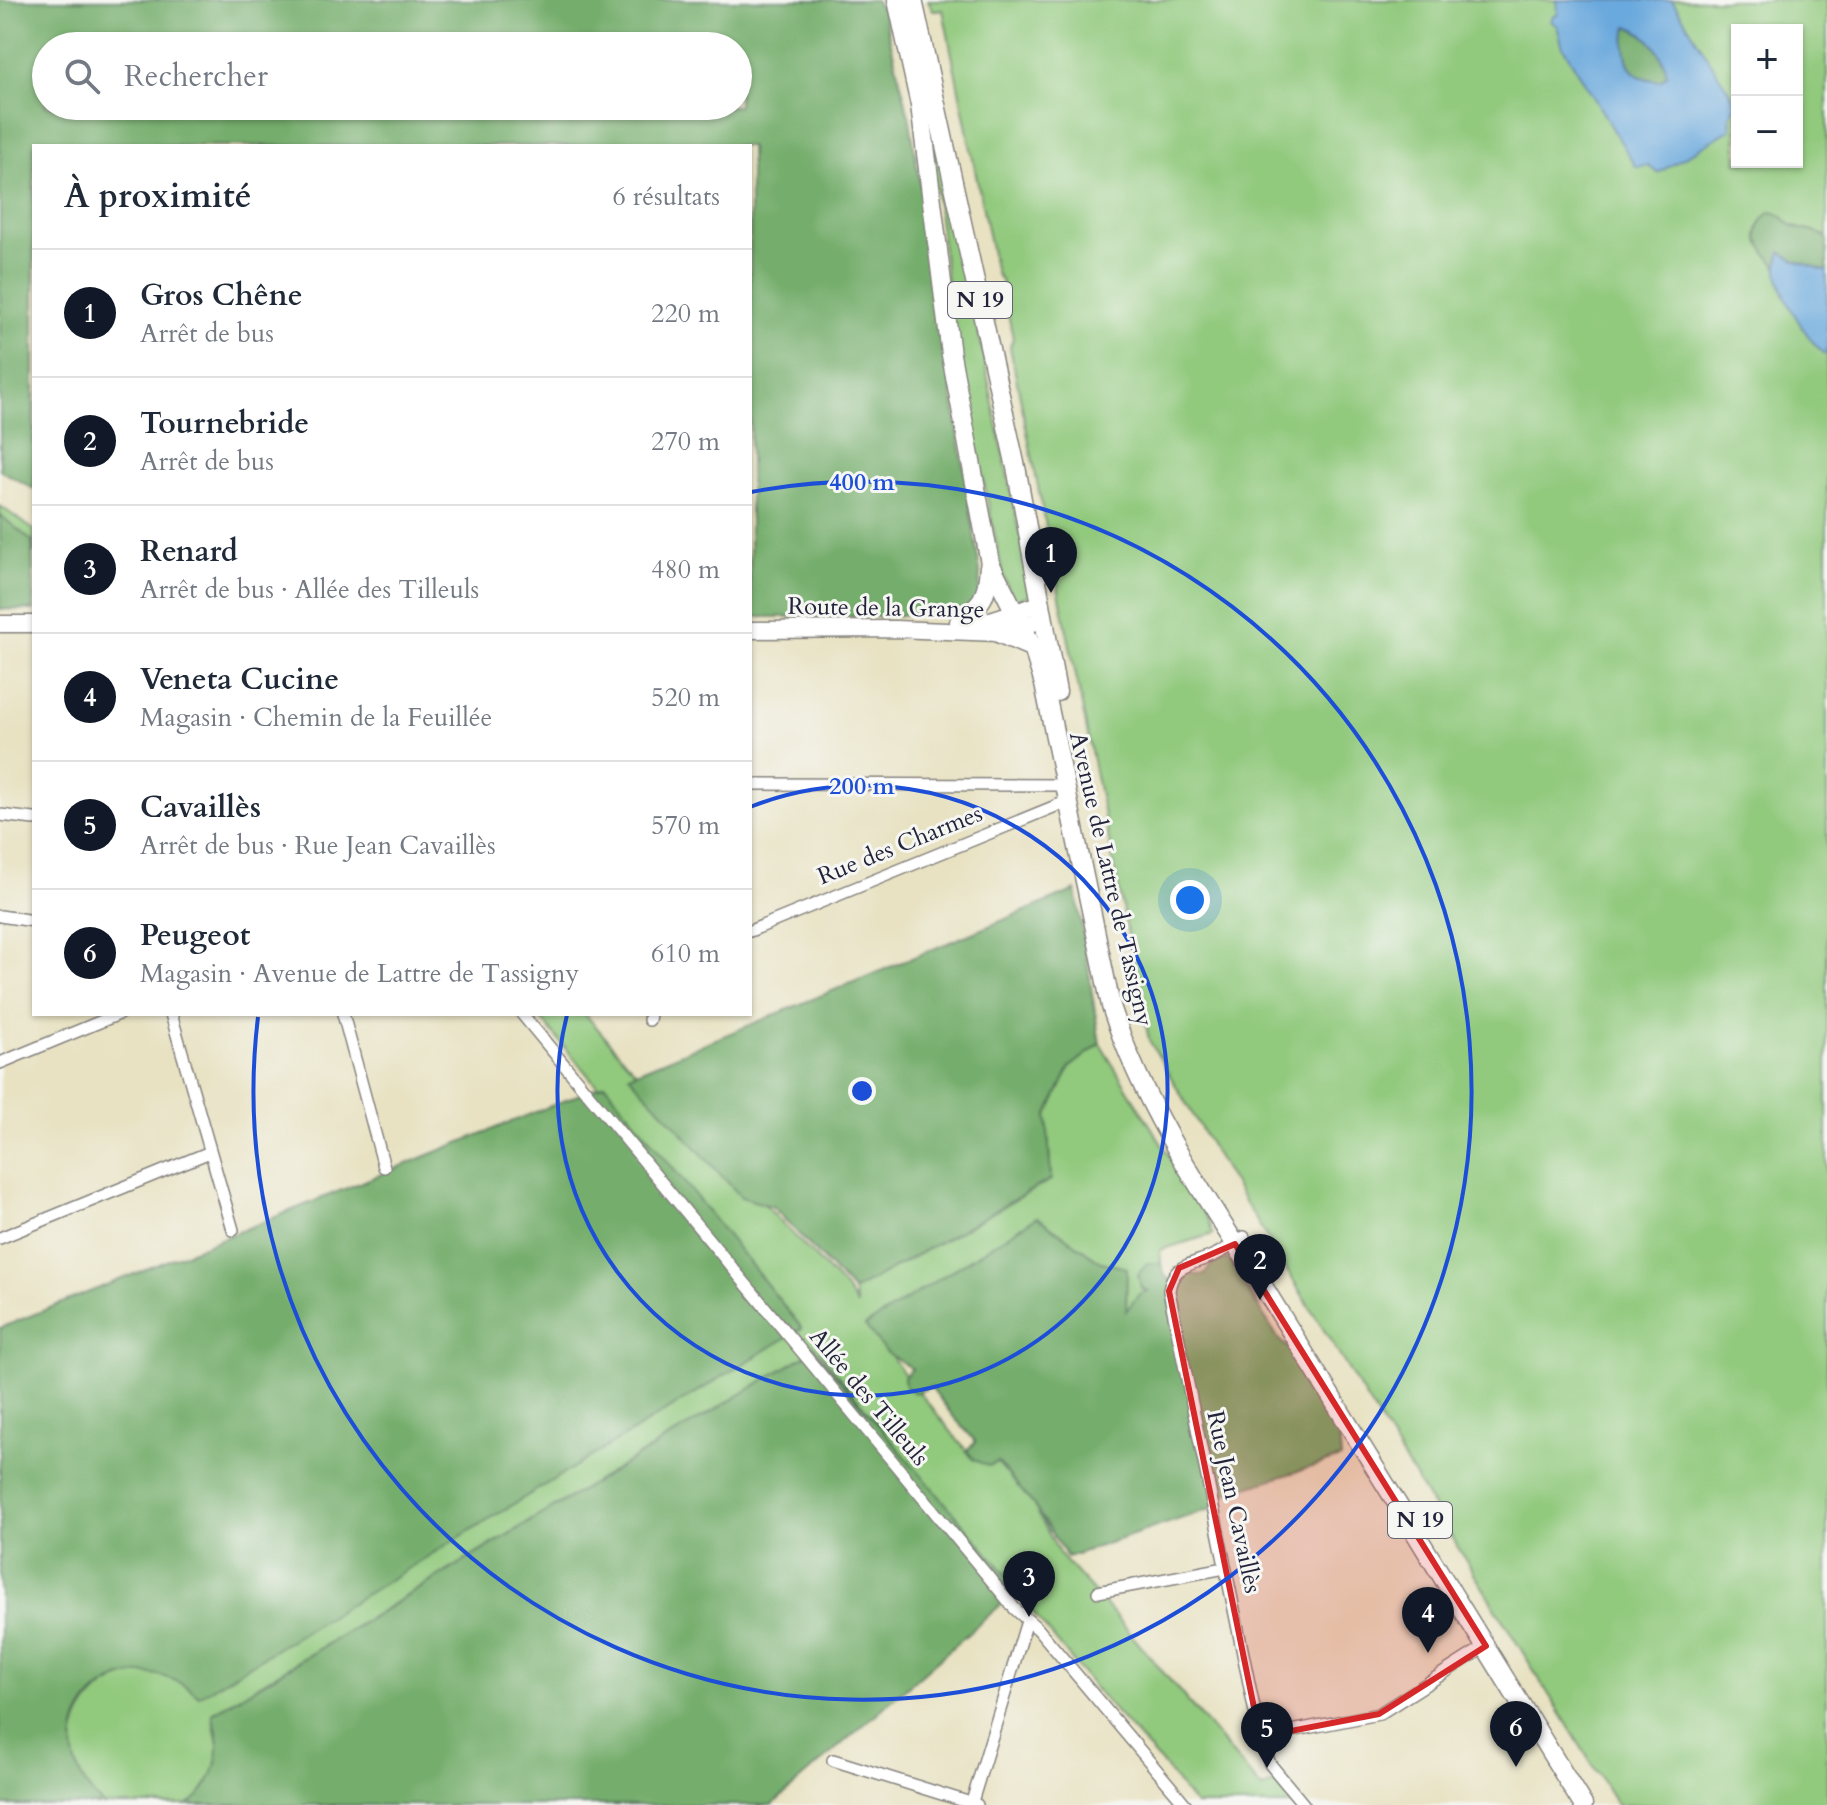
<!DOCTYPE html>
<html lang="fr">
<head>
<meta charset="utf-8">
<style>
  body { margin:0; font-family:Cardo,serif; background:#f2f2f3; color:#1f2937 }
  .controls { position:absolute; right:24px; top:24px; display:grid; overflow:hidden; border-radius:0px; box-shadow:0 2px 6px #0004 }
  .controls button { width:72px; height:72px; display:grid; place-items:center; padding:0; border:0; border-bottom:2px solid #e0e1e3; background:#fff; color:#1f2937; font:40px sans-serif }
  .you { position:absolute; left:1190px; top:900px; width:28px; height:28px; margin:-20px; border:6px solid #fff; border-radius:50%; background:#1a73e8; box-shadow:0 0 0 12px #1a73e833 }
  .badge { display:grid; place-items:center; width:52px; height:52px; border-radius:50%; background:#111827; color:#fff; font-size:26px; font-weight:700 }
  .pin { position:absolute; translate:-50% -66px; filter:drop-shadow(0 2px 4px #0008) }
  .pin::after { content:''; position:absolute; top:42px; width:28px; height:24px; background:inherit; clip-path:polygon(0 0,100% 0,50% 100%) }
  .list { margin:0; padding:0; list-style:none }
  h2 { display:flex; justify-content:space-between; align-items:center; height:104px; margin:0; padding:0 32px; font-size:34px }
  h2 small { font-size:26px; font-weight:400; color:#747a83 }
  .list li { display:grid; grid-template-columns:52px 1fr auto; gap:24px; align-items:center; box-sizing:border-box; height:128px; padding:0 32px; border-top:2px solid #e0e1e3 }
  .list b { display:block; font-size:30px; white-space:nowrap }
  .list p { margin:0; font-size:26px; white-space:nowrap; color:#747a83 }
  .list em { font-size:26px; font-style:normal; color:#747a83 }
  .icon { flex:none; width:44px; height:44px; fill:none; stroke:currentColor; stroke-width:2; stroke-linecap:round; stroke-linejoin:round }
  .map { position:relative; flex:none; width:1827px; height:1805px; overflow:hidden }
  .search { position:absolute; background:#fff; box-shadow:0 2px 6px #0004; left:32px; top:32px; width:720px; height:88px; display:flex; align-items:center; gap:20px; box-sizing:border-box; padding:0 28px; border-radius:44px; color:#747a83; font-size:30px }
  .panel { position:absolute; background:#fff; box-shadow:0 2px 6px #0004; left:32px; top:144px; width:720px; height:872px; border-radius:0px }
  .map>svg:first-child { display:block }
  .green { fill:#91c97d; stroke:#5a765c; stroke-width:2; fill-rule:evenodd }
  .forest { fill:#74ad6c; stroke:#4b6854; stroke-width:2; fill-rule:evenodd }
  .water { fill:#6aa9dd; stroke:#46668c; stroke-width:2; fill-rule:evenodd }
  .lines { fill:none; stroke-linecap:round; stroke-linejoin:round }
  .minor-casing { stroke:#85827e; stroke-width:14 }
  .secondary-casing { stroke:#85827e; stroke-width:19 }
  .primary-casing { stroke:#85827e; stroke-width:21 }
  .minor { stroke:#fff; stroke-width:11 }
  .secondary { stroke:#fff; stroke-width:16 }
  .primary { stroke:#fff; stroke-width:18 }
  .marked { fill:#d62828; fill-opacity:0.2; stroke:#d62828; stroke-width:6; stroke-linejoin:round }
  .ring { fill:none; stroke:#1d4ed8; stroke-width:4 }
  .labels { text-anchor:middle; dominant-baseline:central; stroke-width:6; stroke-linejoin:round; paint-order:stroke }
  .shield { fill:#f6f6f2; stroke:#626272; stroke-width:2 }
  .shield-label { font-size:22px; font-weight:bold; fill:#22223b }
  .street-label { font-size:24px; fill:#22223b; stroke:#f6f6f2 }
  .centre { fill:#1d4ed8; stroke:#f6f6f2; stroke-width:4 }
  .ring-label { font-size:24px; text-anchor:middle; font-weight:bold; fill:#1d4ed8; stroke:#f6f6f2; stroke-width:6; stroke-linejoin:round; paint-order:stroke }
</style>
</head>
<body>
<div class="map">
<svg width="1827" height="1805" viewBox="0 0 1827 1805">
  <rect width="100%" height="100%" fill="#f6f6f2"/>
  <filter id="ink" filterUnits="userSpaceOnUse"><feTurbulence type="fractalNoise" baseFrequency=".0125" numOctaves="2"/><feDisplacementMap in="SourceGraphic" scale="16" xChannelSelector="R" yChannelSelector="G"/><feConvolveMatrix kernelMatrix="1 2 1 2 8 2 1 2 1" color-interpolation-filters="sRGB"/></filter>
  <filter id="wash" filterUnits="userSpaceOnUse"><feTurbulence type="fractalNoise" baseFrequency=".006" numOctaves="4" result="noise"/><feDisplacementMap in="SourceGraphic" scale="32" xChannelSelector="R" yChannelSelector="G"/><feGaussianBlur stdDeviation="1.8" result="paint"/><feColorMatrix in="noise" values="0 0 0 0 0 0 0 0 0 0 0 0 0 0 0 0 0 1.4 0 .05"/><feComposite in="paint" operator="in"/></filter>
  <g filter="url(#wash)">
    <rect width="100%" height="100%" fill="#e8e2c2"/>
    <g class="green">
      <path d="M928,0H1827V1805H1617L1227,1173L1149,1040L1010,347L1013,338L1001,280L996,274L943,10H933ZM1737,30H1797V162H1737Z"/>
      <polygon points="923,86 967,275 1032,595 1014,600 1003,576 953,333"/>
      <polygon points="0,506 34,530 34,554 31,541 0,515"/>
      <path d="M537,1014H585L625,1060L844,1287L857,1306L853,1291L1051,1180L1047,1116L1070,1067L1100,1044L1209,1221L1213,1234L1160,1250L1161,1263H1147L1149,1291L1126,1312L1127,1268L1101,1262L1037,1217L869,1324L901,1370L974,1460L997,1462L1033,1504L1060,1555L1113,1613L1262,1789L1277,1782L1298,1805H1195L1165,1767L1102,1697L811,1342L814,1350L212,1713L219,1751L213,1775L199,1796L188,1805H103C92,1795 82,1785 77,1771C58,1717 108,1661 164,1675C171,1677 179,1682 187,1685L800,1329Z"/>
    </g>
    <g class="forest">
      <path d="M0,0H875L883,12L910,120L980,572L979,596L970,608L884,617H750V146H34V489L0,470ZM46,46H738V106H46Z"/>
      <path d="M1628,26C1647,33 1665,55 1667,75L1660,82C1654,80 1645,79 1639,76C1623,67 1623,41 1628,26Z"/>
      <path d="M1770,212C1783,213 1783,220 1793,226C1802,230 1816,231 1827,237V271L1796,261L1781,252L1777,267C1762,248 1746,233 1770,212Z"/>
      <polygon points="0,515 32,541 34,610 0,609"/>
      <polygon points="1076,890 1100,1044 1070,1067 1047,1116 1051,1179 853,1291 773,1207 741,1197 629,1075"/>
      <path d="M605,1084L802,1328L199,1696C119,1628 24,1731 103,1805H0V1328Z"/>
      <polygon points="1037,1217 1101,1262 1127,1268 1126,1311 1139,1294 1148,1291 1141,1288 1138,1274 1147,1263 1161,1263 1165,1276 1173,1282 1185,1282 1188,1274 1204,1275 1211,1265 1228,1258 1280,1341 1295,1353 1338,1422 1341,1458 1218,1496 1213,1508 1067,1557 1033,1504 998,1462 988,1466 974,1460 967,1450 976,1442 952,1415 931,1387 915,1393 905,1387 904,1377 912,1369 885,1351 865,1326"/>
      <path d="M814,1350L1019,1589L772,1805H188C217,1783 225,1748 212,1714Z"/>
    </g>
    <g class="water">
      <path d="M1557,0H1672L1737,104L1730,116L1731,129L1658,173L1648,166L1636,167L1563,47L1557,26L1551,21L1553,16L1558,15ZM1628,26C1647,32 1665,55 1667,75L1660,81C1654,80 1645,79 1639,76C1623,67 1623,41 1628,26Z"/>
      <path d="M1781,252L1796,261L1827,271V355C1808,344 1775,287 1778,265C1778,260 1780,256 1781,252Z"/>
    </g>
  </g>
  <g filter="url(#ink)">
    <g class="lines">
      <defs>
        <g id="minor">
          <polyline points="750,784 1064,785"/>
          <polyline points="0,815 34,819"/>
          <polyline points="0,916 34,921"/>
          <polyline points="750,931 1068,801"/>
          <polyline points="171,1014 233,1230"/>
          <polyline points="343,1014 384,1167"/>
          <polyline points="522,1014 1015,1609 1038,1629 1186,1805"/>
          <polyline points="649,1020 650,1014"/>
          <polyline points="0,1063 119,1014"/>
          <path d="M1244,1237C1233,1245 1223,1252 1210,1257C1190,1265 1172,1265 1169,1291L1260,1737L1270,1764L1304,1805"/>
          <polyline points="0,1238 210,1152"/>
          <polyline points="1098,1592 1225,1568"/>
          <polyline points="1260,1737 1379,1714 1486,1646"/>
          <polyline points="833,1760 977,1805"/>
          <polyline points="971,1805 1027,1621"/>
        </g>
        <g id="secondary">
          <polyline points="960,622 987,621 1040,604"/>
          <polyline points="0,624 34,624"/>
          <polyline points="750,630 895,629 998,633 1043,620"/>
        </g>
        <g id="primary">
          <path d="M897,0L920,105L951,355L990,563L1033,648L1044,684L1111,1006C1144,1110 1208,1201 1266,1291L1583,1805"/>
          <polyline points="913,0 1017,472 1057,692"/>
          <path d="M959,622C983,602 987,598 989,566"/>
          <polyline points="998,633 1033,648"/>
        </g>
      </defs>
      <use href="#minor" class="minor-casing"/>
      <use href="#secondary" class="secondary-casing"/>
      <use href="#primary" class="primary-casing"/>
      <use href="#minor" class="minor"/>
      <use href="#secondary" class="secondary"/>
      <use href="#primary" class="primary"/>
    </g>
  </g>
  <path class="marked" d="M1235,1244L1486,1646L1379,1714L1260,1737L1169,1291L1179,1268Z"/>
  <g class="ring">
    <path d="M750 807A305 305 0 1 1 567 1015"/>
    <path d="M751 492A609 609 0 1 1 258 1017"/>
  </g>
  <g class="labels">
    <g class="shield">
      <rect x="948" y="282" width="64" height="36" rx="6"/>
      <rect x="1388" y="1502" width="64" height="36" rx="6"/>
    </g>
    <g class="shield-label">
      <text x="980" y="300">N 19</text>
      <text x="1420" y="1520">N 19</text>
    </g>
    <g class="street-label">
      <text transform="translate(886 608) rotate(1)">Route de la Grange</text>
      <text transform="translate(900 845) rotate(-22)">Rue des Charmes</text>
      <text transform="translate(1111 879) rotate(77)">Avenue de Lattre de Tassigny</text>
      <text transform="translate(869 1397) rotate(50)">Allée des Tilleuls</text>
      <text transform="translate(1234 1502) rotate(78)">Rue Jean Cavaillès</text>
    </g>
  </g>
  <circle cx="862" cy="1091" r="12" class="centre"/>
  <g class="ring-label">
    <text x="862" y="490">400 m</text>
    <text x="862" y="794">200 m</text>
  </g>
</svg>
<div class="controls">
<button>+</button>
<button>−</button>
</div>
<div class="you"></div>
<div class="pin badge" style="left:1051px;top:593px">1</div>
<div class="pin badge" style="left:1260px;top:1300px">2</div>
<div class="pin badge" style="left:1029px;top:1617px">3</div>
<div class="pin badge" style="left:1428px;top:1653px">4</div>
<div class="pin badge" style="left:1267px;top:1768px">5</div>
<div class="pin badge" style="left:1516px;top:1767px">6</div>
<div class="search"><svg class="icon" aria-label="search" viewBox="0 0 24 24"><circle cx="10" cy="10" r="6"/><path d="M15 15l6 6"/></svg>Rechercher</div>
<section class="panel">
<h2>À proximité<small>6 résultats</small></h2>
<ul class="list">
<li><span class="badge">1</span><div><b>Gros Chêne</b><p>Arrêt de bus</p></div><em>220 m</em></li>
<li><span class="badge">2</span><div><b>Tournebride</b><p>Arrêt de bus</p></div><em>270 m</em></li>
<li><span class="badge">3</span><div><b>Renard</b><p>Arrêt de bus · Allée des Tilleuls</p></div><em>480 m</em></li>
<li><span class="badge">4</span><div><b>Veneta Cucine</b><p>Magasin · Chemin de la Feuillée</p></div><em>520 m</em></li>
<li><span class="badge">5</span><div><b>Cavaillès</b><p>Arrêt de bus · Rue Jean Cavaillès</p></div><em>570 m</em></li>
<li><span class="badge">6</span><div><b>Peugeot</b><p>Magasin · Avenue de Lattre de Tassigny</p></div><em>610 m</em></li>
</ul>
</section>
</div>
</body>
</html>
